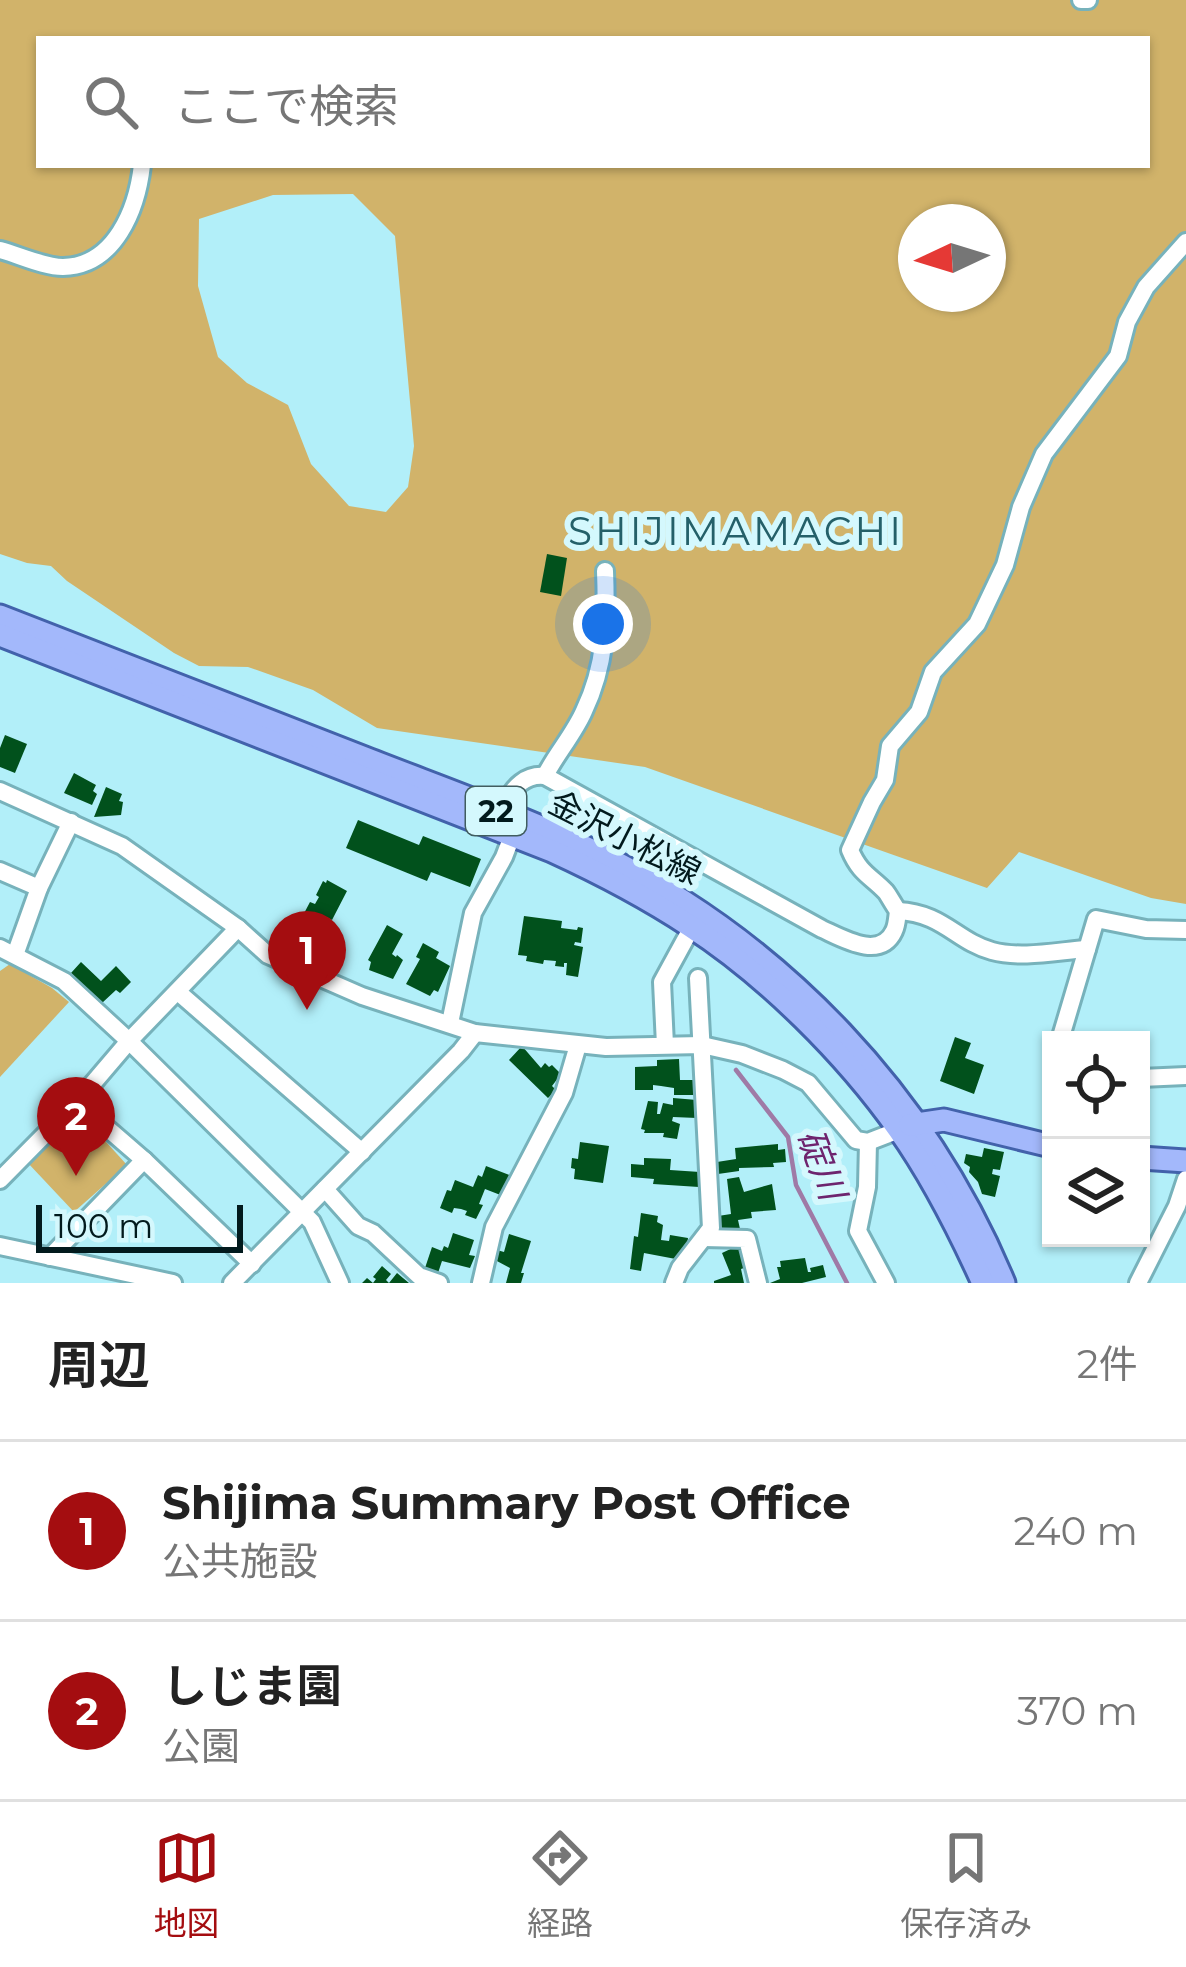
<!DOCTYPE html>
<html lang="ja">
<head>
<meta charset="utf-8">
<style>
  body { margin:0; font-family:Montserrat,"Noto Sans JP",sans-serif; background:#f6f6f6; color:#222 }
  .controls { position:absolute; right:36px; bottom:36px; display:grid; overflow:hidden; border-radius:0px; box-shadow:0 3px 9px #0004 }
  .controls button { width:108px; height:108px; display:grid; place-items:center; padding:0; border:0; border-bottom:3px solid #e0e0e0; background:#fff; color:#222; font:60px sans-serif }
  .compass { position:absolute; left:898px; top:204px; width:108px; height:108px; border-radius:50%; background:#fff; box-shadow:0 3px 9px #0004; rotate:266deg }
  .scale { position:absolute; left:36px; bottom:30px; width:207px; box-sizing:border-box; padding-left:12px; border:6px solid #021a1d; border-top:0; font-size:33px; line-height:42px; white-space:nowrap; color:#021a1d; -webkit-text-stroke:9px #d4f8fd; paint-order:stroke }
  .you { position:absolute; left:603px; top:624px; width:42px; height:42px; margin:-30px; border:9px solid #fff; border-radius:50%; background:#1a73e8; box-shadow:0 0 0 18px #1a73e833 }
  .badge { display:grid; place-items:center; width:78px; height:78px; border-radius:50%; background:#a40d10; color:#fff; font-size:39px; font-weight:700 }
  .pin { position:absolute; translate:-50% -99px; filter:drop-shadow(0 3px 6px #0008) }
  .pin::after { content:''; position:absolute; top:63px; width:42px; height:36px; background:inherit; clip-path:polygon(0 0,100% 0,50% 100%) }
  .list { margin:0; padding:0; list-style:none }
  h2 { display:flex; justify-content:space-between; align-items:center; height:156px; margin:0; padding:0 48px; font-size:51px }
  h2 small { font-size:39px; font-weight:400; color:#767676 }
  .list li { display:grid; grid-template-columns:78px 1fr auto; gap:36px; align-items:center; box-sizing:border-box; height:180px; padding:0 48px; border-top:3px solid #e0e0e0 }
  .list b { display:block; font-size:45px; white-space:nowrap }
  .list p { margin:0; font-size:39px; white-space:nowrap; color:#767676 }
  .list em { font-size:39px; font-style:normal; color:#767676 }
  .icon { flex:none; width:66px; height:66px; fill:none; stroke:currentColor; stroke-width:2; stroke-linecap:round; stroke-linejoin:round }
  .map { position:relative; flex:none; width:1186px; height:1283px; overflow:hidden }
  .search { position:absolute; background:#fff; box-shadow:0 3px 9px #0004; left:36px; right:36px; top:36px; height:132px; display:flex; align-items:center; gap:30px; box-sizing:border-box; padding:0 42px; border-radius:0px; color:#767676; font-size:45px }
  .sheet { height:516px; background:#fff }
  nav { display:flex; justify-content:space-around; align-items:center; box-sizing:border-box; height:168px; border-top:3px solid #e0e0e0; background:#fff; font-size:33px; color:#767676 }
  nav a { display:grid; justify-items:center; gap:6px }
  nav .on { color:#a40d10 }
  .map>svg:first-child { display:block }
  .green { fill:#d1b36a; fill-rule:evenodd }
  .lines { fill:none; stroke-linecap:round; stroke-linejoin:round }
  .stream { stroke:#9f7aa6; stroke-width:4.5 }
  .building { fill:#01511c }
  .minor-casing { stroke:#77b2bb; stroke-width:22 }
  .major-casing { stroke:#4262ab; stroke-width:27 }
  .minor { stroke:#fff; stroke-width:16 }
  .major { stroke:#a3b8fb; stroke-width:21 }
  .labels { text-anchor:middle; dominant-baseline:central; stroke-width:12; stroke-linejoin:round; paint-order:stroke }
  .shield { fill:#d4f8fd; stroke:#415d60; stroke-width:3 }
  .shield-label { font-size:30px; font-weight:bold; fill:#021a1d }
  .street-label { font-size:33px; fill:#021a1d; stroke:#d4f8fd }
  .water-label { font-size:36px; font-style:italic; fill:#6e246e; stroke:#d4f8fd }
  .quarter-label { font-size:39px; letter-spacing:3px; fill:#246069; stroke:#d4f8fd }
</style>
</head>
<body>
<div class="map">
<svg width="1186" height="1283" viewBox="0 0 1186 1283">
  <rect width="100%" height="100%" fill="#b2eff9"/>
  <g class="green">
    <path d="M0,0H1186V904L1151,898L1019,852L987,888L645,767L377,728L313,690L248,667L199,666L174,653L67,581L51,566L27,563L0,554ZM39,39H1147V165H39ZM353,194L395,236L414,446L408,487L386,512L349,506L311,464L288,405L247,383L218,357L198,286L199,219L273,195ZM916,222H988V294H916Z"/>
    <polygon points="10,964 52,988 69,1002 0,1077 0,971"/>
    <polygon points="77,1110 127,1165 74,1212 27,1162"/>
  </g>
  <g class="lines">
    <polyline class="stream" points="736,1070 788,1137 796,1185 847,1283"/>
  </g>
  <g class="building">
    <polygon points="547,554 567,558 561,596 540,592"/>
    <polygon points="5,735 27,744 15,773 0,767 0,748"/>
    <polygon points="74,773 96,785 93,791 97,794 92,805 64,793"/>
    <polygon points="106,787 122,794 119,801 123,802 121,815 94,817"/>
    <polygon points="358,820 419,845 423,836 481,859 470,887 431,872 427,881 346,848"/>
    <polygon points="327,880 347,891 332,920 322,915 321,917 336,925 327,943 301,929 304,924 300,921 310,902 315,904 319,897 316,895 323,881 326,883"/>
    <polygon points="524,916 562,921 561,928 577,930 578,927 583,928 581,943 575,942 574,945 583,947 578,977 566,975 567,963 564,963 564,967 555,966 556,961 544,960 543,964 526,961 527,956 518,955"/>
    <polygon points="387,925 403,934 392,954 396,957 397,955 403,960 393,979 369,970 371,962 368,960"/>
    <polygon points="423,943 439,952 436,958 450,966 438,992 434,990 430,996 406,984 420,959 416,957"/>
    <polygon points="81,962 101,981 116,966 131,982 120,993 116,990 102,1003 71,973"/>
    <polygon points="955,1037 971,1043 965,1058 984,1065 974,1094 940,1081"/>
    <polygon points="522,1046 541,1068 545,1063 549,1067 552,1065 561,1074 552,1086 556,1090 548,1098 509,1060"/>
    <polygon points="679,1059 680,1080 697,1080 697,1095 674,1095 674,1088 661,1086 653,1085 653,1090 635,1090 635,1067 657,1066 657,1060"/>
    <polygon points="673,1098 697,1100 697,1118 673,1117 672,1121 680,1124 677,1139 663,1137 664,1133 644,1133 645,1130 641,1129 648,1101 658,1102 657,1114 660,1114 663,1103 673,1105"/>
    <polygon points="580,1142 609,1146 603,1183 574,1179 575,1169 571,1168 572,1158 578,1159"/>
    <polygon points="778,1144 778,1150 785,1149 786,1162 773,1163 774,1167 739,1168 739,1171 718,1174 717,1162 736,1159 735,1148"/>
    <polygon points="984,1148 1004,1152 1000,1170 993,1169 992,1174 1000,1176 995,1197 982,1194 978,1182 969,1172 970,1167 964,1163 966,1154 982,1157"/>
    <polygon points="644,1158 671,1159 670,1170 700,1172 699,1187 653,1184 654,1179 631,1177 631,1164 644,1165"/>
    <polygon points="486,1166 512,1176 503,1196 485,1189 479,1204 483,1205 476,1219 465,1215 467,1211 461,1209 454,1208 452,1213 440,1208 447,1190 451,1191 455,1180 473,1187 478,1175 482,1177"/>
    <polygon points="739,1177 744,1192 772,1184 776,1210 751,1212 752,1218 738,1220 740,1229 721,1232 718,1216 731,1214 727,1179"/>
    <polygon points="641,1213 658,1216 657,1222 663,1225 661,1240 669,1241 670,1235 688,1238 686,1253 681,1260 644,1253 641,1271 630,1269 634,1236 638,1237"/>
    <polygon points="453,1233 474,1240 469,1255 475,1256 470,1268 442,1261 437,1276 424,1271 432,1247 442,1251 444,1246 448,1248"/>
    <polygon points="509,1234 531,1241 521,1273 524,1273 521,1283 506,1283 510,1268 495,1260 497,1250 504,1252"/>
    <polygon points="741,1244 750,1266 741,1269 744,1283 714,1283 714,1281 731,1275 722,1253"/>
    <polygon points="805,1258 808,1272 811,1272 810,1268 823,1265 826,1277 802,1283 770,1283 780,1279 777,1267 781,1267 780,1261"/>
    <polygon points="382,1266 391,1274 386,1280 389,1283 397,1273 409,1283 362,1283 367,1278 373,1283 376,1279 373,1277"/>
  </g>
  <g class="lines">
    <defs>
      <g id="minor">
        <polyline points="1081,0 1088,0"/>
        <path d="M0,250C19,255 44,267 63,267C115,266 137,209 142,165"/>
        <path d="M545,776C556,754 574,734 584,711C606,665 607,621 605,571"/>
        <polyline points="0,791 122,846 238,928 268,955 362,996 475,1033 606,1047 702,1045 742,1054 783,1070 808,1083 856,1140 868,1142 899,1130"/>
        <path d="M486,798L506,803C513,787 526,774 545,776L822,929C842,938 880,961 894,931C897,925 897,918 898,911C897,910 887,893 886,892C871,876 860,874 850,850L872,802L885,780L890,746L919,712L933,672L977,624L1005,565L1021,507L1044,454L1118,356L1127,322L1146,287L1186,242"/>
        <polyline points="0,871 39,888"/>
        <path d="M898,911C943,913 956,941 992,951C1021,959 1058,951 1087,949"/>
        <polyline points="0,948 64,981 129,1041 302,1212 312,1222 340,1283"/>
        <polyline points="15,955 39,888 71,822"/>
        <polyline points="178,992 362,1152"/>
        <polyline points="450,1023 473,913 504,857 512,836"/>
        <polyline points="1060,1040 1096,919 1146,929 1186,930"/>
        <polyline points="665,1045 662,982 692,927"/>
        <polyline points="1141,1078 1186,1076"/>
        <polyline points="77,1102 144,1160 252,1264"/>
        <polyline points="868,1142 867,1187 858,1231 886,1283"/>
        <polyline points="0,1180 77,1102 129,1041 238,928"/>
        <polyline points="325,1189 358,1226 373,1233 419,1276 439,1283"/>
        <polyline points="704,1238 747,1239 758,1283"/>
        <polyline points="0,1246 173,1283"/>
        <polyline points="50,1257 144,1160"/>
        <polyline points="232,1283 461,1051 475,1033"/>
        <polyline points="481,1283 494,1227 564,1093 578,1045"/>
        <polyline points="674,1283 680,1268 711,1228 698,978"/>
        <polyline points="1138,1283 1177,1206 1186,1179"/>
      </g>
      <g id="major">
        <path d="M0,616C122,663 243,711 365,758C444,789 525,817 601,855C782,944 927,1097 1004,1283"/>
        <path d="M0,635L552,851C600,873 646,897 690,926C767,976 846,1055 899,1130C933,1178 959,1230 983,1283"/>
        <polyline points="910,1125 944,1120 1051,1146"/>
        <polyline points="1141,1158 1186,1161"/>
      </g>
    </defs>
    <use href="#minor" class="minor-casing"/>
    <use href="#major" class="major-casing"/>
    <use href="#minor" class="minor"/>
    <use href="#major" class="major"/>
  </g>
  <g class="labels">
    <rect class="shield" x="466" y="787" width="60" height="48" rx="9"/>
    <g class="shield-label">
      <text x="496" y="811">22</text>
    </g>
    <g class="street-label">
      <text transform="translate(625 837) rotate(27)">金沢小松線</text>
    </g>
    <g class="water-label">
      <text transform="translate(822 1164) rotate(69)">碇川</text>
    </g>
    <g class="quarter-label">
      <text x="736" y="531">SHIJIMAMACHI</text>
    </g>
  </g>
</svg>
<div class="controls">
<button><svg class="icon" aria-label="locate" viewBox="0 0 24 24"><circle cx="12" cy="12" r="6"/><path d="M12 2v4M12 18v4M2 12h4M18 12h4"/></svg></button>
<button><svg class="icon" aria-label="layers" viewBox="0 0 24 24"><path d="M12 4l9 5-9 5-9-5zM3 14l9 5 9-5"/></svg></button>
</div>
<svg class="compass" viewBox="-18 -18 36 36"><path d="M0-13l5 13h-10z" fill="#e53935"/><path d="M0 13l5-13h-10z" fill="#767676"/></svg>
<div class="scale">100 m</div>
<div class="you"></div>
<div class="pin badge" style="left:307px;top:1010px">1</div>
<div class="pin badge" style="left:76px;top:1176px">2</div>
<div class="search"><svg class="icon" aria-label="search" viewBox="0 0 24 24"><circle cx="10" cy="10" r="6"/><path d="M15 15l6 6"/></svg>ここで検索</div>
</div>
<section class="sheet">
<h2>周辺<small>2件</small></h2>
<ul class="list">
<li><span class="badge">1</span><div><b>Shijima Summary Post Office</b><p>公共施設</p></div><em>240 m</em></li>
<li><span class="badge">2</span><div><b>しじま園</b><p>公園</p></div><em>370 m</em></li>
</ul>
</section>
<nav>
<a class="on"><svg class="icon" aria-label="map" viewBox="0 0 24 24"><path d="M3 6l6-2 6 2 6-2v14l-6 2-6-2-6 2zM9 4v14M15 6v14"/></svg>地図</a>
<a><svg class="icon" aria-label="directions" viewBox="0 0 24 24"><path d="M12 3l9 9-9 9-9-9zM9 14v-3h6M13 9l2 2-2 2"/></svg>経路</a>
<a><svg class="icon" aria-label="saved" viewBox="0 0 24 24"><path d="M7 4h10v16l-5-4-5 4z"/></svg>保存済み</a>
</nav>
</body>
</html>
